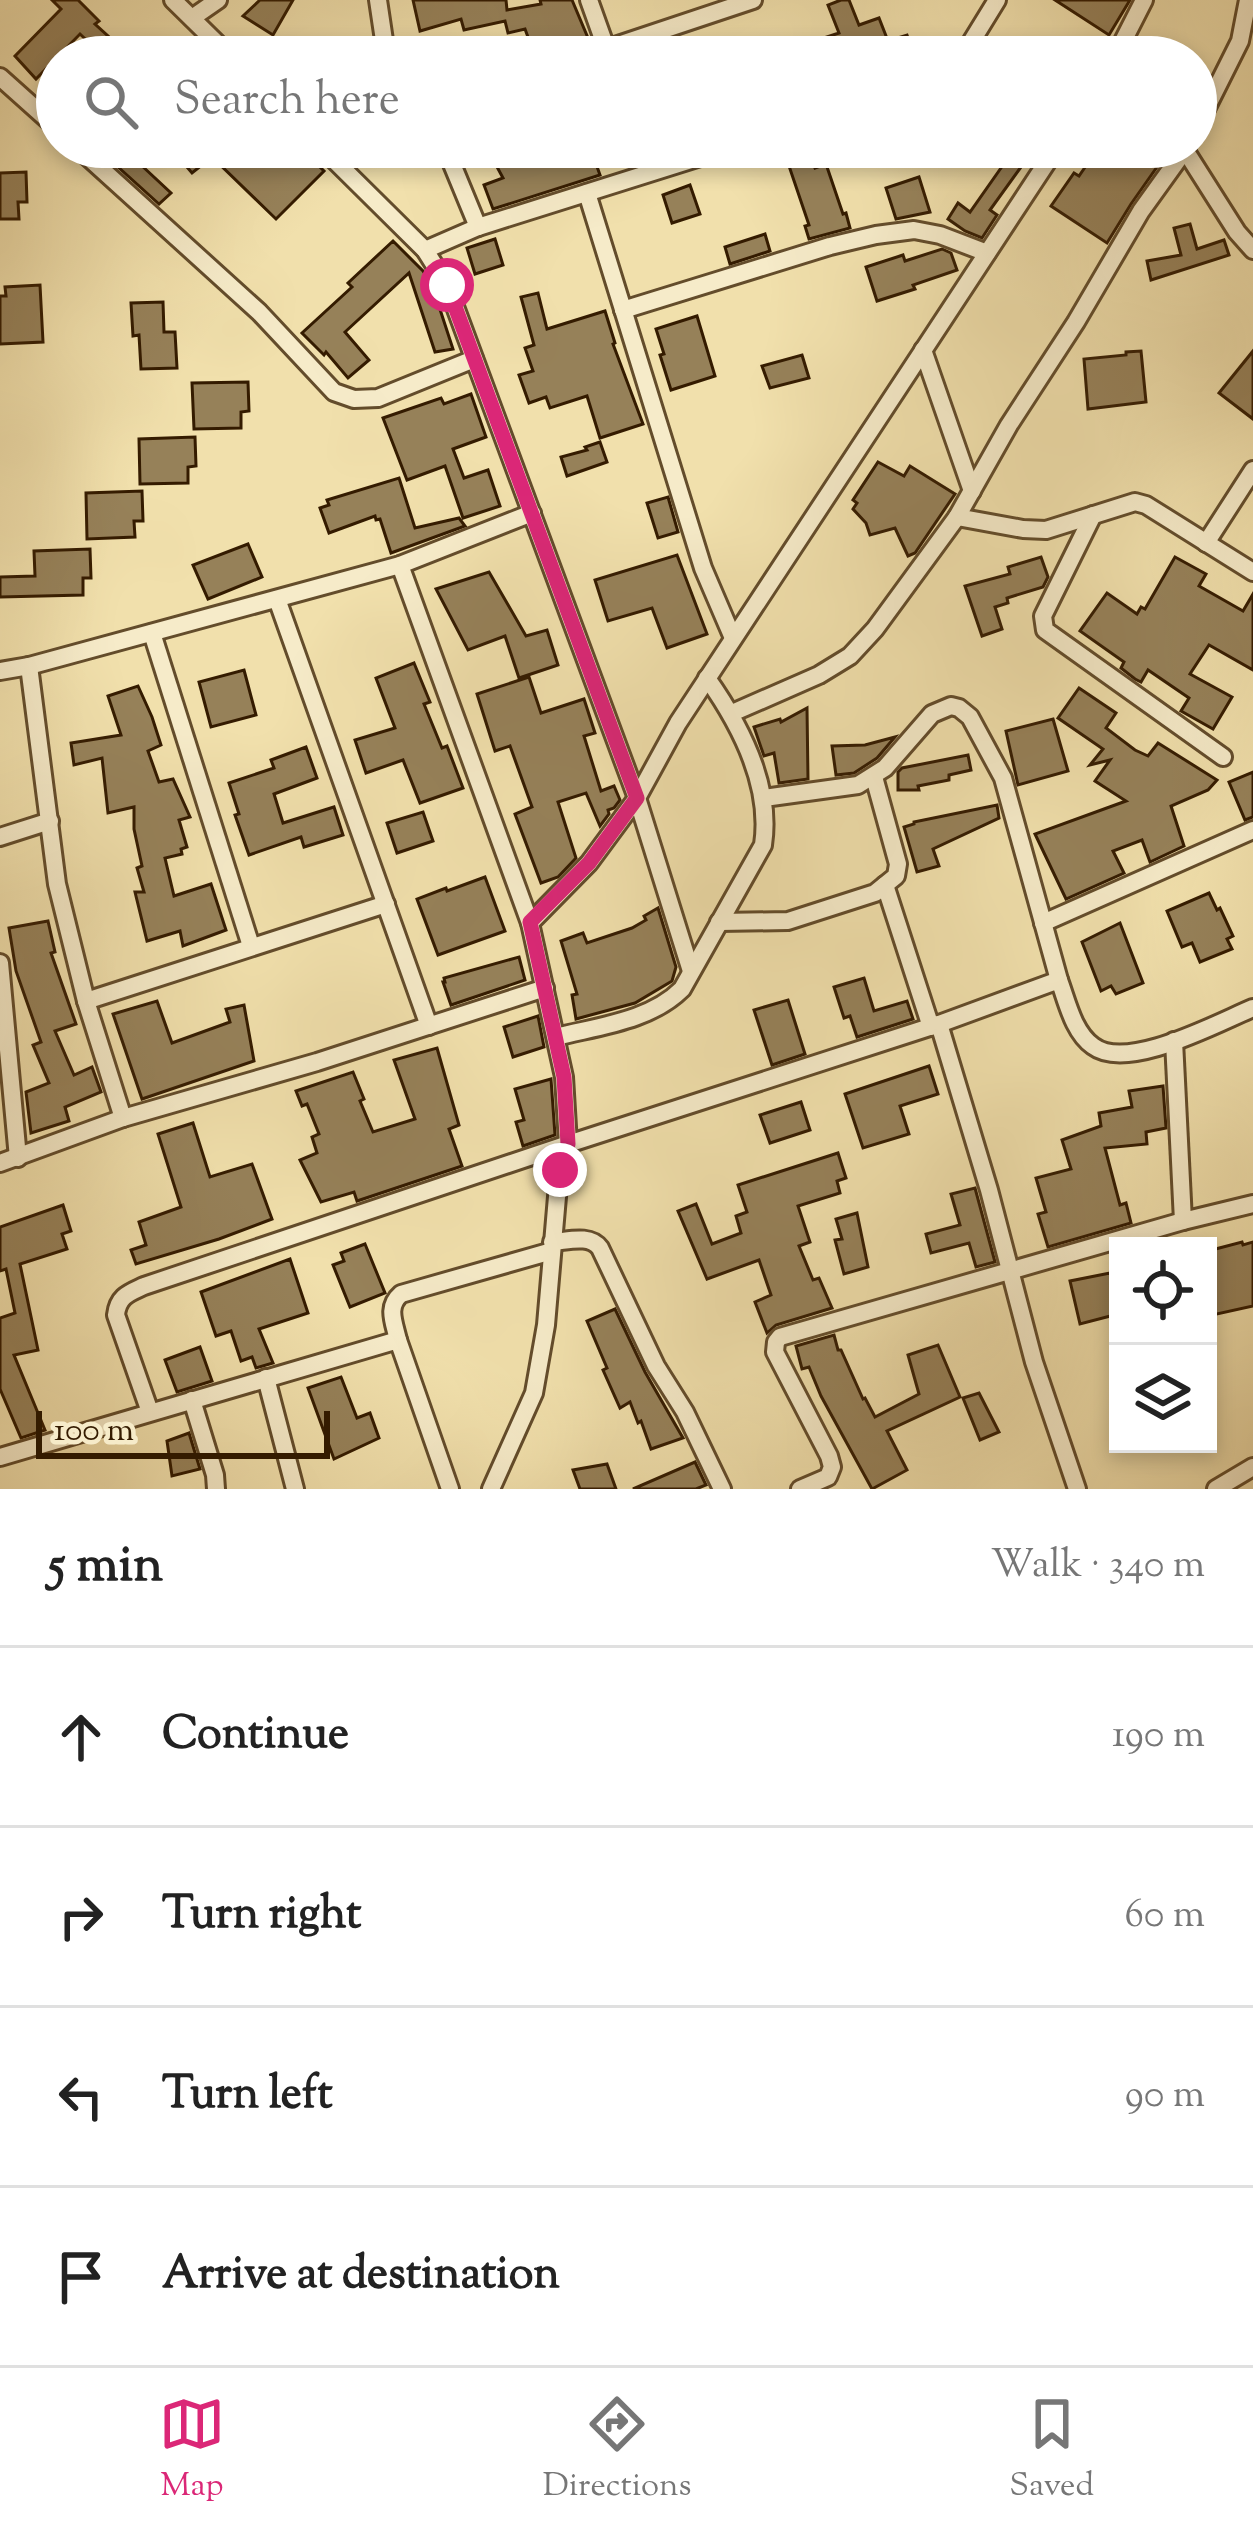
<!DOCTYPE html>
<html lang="en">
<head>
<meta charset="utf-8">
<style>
  body { margin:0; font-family:"Sorts Mill Goudy",serif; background:#f6f6f6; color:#222 }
  .controls { position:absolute; right:36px; bottom:36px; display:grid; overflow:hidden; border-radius:0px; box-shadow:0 6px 18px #0003 }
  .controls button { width:108px; height:108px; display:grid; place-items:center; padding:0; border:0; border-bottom:3px solid #e0e0e0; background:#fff; color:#222; font:60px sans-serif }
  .scale { position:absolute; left:36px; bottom:30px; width:294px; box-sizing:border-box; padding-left:12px; border:6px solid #341b00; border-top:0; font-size:33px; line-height:42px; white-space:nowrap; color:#341b00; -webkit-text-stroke:9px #f6ebc9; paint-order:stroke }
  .stop { position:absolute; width:36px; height:36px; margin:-27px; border:9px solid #db2777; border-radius:50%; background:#fff }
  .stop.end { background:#db2777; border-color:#fff; box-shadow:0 3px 12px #0008 }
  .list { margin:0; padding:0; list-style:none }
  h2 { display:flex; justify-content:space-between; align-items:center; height:156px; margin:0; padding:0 48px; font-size:51px }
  h2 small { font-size:39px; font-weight:400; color:#767676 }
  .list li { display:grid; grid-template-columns:78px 1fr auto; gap:36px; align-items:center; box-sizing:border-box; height:180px; padding:0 48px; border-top:3px solid #e0e0e0 }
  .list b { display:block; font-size:45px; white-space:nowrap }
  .list em { font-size:39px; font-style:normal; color:#767676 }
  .icon { flex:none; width:66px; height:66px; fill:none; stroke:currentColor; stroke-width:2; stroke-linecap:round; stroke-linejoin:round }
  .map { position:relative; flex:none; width:1253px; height:1489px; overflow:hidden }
  .search { position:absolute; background:#fff; box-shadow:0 6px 18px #0003; left:36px; right:36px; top:36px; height:132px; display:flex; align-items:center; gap:30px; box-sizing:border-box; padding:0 42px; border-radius:66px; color:#767676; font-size:45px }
  .sheet { height:876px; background:#fff }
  nav { display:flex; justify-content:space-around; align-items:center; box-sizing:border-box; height:168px; border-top:3px solid #e0e0e0; background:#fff; font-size:33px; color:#767676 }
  nav a { display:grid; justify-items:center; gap:6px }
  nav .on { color:#db2777 }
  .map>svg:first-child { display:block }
  .building { fill:#968159; stroke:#341b00; stroke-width:3 }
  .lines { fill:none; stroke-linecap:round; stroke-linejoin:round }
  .minor-casing { stroke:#634c2b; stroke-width:22 }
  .minor { stroke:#f6ebc9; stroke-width:16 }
  .route { stroke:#db2777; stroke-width:15 }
</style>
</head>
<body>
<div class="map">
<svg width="1253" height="1489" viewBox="0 0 1253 1489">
  <rect width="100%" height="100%" fill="#f1e0ac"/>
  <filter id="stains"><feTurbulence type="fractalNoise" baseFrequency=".00167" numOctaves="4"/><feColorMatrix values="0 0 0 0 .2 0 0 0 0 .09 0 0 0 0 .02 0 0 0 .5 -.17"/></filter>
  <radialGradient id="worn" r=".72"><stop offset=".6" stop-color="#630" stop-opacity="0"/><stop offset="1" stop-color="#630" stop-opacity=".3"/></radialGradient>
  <g class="building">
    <polygon points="52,0 78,0 99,21 95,24 131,57 104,57 80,34 36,79 15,56 61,9"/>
    <polygon points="260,0 293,0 273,35 243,16"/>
    <polygon points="413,0 506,0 507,10 541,4 540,0 572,0 596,57 558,57 552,40 532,48 525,29 508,33 505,21 464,30 461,19 420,31"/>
    <polygon points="841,0 849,0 859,25 879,18 888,41 907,35 915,57 775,57 775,54 839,33 828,5"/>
    <polygon points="1055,0 1130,0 1109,35"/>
    <polygon points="96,147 156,147 140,164 171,193 159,204"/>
    <polygon points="170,147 299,147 324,171 276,219 212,157 192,173"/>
    <polygon points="539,147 590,147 600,175 493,209 484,185 503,178 496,165"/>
    <polygon points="1099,147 1114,155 1117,150 1131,160 1140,147 1171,147 1131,204 1107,243 1051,206 1074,173 1079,176"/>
    <polygon points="811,158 815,168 826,164 843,214 846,213 850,228 809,239 805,226 809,225 789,166"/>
    <polygon points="1008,158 1021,167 990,210 997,215 982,238 965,231 948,219 958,203 970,212"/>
    <polygon points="26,172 27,202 18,202 19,219 0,219 0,173"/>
    <polygon points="919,177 930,212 896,219 886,188"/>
    <polygon points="690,185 700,214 672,223 663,195"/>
    <polygon points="1190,224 1197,249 1224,240 1229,255 1151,280 1147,261 1181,255 1174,228"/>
    <polygon points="765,234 770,251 730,264 725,247"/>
    <polygon points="495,239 503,265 475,274 467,248"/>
    <polygon points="393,241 423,271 432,285 453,349 435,352 409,273 345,332 369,360 348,378 326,352 324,355 302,333 352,287 348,283"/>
    <polygon points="942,249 951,253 957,270 913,285 915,289 877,301 866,267 903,255 905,261"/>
    <polygon points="40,285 43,342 0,344 0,296 6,296 5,287"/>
    <polygon points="538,293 547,329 605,311 615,343 613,344 643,424 600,438 587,396 550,408 546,397 529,403 519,375 533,371 525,348 534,345 521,297"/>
    <polygon points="163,302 164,332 175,332 177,368 141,369 139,335 133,336 131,303"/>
    <polygon points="697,316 715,376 671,390 660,355 664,354 656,329"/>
    <polygon points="1141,351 1146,402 1088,409 1084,359 1126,355 1126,352"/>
    <polygon points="1253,351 1253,419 1219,393"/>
    <polygon points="802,355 809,378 770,388 762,366"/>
    <polygon points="248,382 249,411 241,412 241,428 194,429 192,383"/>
    <polygon points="471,394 486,437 453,449 464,478 488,470 500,506 463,518 445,466 407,480 383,418 441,398 444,404"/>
    <polygon points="195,437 196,466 188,467 188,483 140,484 139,439"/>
    <polygon points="600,442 607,462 567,476 561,457 587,450 585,447"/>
    <polygon points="878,462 904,476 910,466 955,494 915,553 908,556 895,528 870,535 866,523 853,509 857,503 853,500"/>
    <polygon points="399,478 415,528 459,518 465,526 391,553 380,519 376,520 375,516 329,533 320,508 329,505 327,500"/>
    <polygon points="142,491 143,521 134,521 135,537 87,539 86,493"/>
    <polygon points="668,497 678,532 658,538 647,503"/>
    <polygon points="248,544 262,577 208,599 193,565"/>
    <polygon points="90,549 91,578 83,578 83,595 0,597 0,577 35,576 34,551"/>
    <polygon points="677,555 707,634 667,648 652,608 608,621 595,580"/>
    <polygon points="1041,557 1048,577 1043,587 1007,598 1008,603 995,607 1002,629 982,636 965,586 1010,574 1008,567"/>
    <polygon points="1175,557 1206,574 1199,586 1243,611 1253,594 1253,670 1209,645 1190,674 1232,697 1213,729 1181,711 1189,698 1148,670 1141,682 1135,679 1121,668 1124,662 1080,631 1107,593 1137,614 1141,607 1145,609"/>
    <polygon points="489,572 526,636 547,630 558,665 519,678 505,636 468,650 436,589"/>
    <polygon points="414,663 430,702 424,704 442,748 447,746 463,788 420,803 403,760 366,773 355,740 395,728 376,678"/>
    <polygon points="244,670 256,715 211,727 199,682"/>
    <polygon points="529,677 541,713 584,699 595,733 584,736 601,791 614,786 620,800 614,808 608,810 609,814 600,826 586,793 558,802 576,858 558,877 541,883 515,814 532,807 510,746 495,751 477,694"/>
    <polygon points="138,686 152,717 161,745 148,751 159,782 173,779 190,817 179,820 187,847 181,849 182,854 165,858 174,896 211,884 226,930 183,946 180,931 147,941 135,892 144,892 137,868 142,866 134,829 134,807 108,813 102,758 74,765 71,743 121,735 108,696"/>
    <polygon points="1079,688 1116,713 1106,728 1135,750 1148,756 1158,743 1217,780 1208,790 1171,806 1184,846 1150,862 1142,840 1113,851 1124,873 1066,899 1035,834 1126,801 1095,781 1110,760 1090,765 1103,749 1058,718"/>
    <polygon points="807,708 808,779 779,783 774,753 764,756 754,727 780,719 781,722"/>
    <polygon points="1053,719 1068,771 1018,785 1006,731"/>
    <polygon points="895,737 877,758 854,773 836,775 832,746 865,745"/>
    <polygon points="306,747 317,778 274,794 283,823 334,807 343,835 304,847 301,837 249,855 235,815 239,814 229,783 274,768 271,760"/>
    <polygon points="968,755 971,770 949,775 949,780 918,786 919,790 898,790 898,772 902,768"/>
    <polygon points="1253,772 1253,817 1245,820 1229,782"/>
    <polygon points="997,805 999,818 933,849 939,866 917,872 904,827 914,824 914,822"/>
    <polygon points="423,812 433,841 397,853 387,823"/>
    <polygon points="485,877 505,931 438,955 417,899 446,888 447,891"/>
    <polygon points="1209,893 1217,910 1220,908 1233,936 1227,939 1232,949 1200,962 1192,943 1182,947 1167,911"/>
    <polygon points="658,908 676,967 672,981 635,1003 576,1019 572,995 577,994 561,941 583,933 587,943 632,928 646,920 644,916"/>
    <polygon points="48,921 55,952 51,953 76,1024 55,1031 74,1075 92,1067 101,1092 65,1107 69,1121 31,1133 26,1092 49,1083 33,1045 41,1042 16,971 9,928"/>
    <polygon points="1120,923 1143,983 1116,994 1111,986 1101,991 1082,942"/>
    <polygon points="519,957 525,980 451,1005 443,982 445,982 444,978"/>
    <polygon points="864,978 874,1011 907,1001 913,1019 857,1037 850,1016 844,1018 834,987"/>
    <polygon points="788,1000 805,1054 772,1065 754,1010"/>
    <polygon points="157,1001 172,1043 230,1022 226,1009 244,1005 254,1061 142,1099 113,1014"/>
    <polygon points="538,1016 544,1047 513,1057 504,1027"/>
    <polygon points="437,1048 459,1125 449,1129 462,1166 357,1201 354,1192 321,1202 300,1160 317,1153 312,1137 319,1134 307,1104 302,1106 296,1091 353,1072 364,1099 360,1101 373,1132 415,1119 394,1060"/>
    <polygon points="929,1066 938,1094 900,1106 909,1134 863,1148 845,1094"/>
    <polygon points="551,1079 555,1135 523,1146 516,1122 524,1120 515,1089"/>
    <polygon points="1163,1086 1166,1128 1146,1132 1147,1144 1105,1148 1120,1205 1126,1203 1131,1223 1048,1247 1038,1214 1046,1212 1036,1178 1071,1169 1062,1140 1101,1126 1099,1113 1132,1107 1129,1091"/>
    <polygon points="801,1102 810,1130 770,1143 760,1115"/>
    <polygon points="193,1123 210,1177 252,1164 272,1219 219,1239 136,1264 131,1250 146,1245 139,1222 181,1207 158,1134"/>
    <polygon points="838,1153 846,1178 837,1181 840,1193 798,1206 810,1242 799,1246 813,1280 819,1278 832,1308 776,1325 767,1333 755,1302 771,1295 759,1260 707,1279 678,1211 696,1204 712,1244 741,1233 736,1216 747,1212 738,1185"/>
    <polygon points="975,1188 995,1262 976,1267 969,1243 931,1253 926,1234 960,1225 951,1194"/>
    <polygon points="63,1205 71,1231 62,1234 67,1249 20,1264 38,1350 14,1355 45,1430 21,1438 0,1389 0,1318 15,1313 6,1269 0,1271 0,1227"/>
    <polygon points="857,1213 868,1267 844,1274 835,1240 842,1239 836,1219"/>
    <polygon points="1242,1242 1243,1245 1253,1242 1253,1306 1208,1316 1208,1251"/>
    <polygon points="365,1244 385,1293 350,1307 333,1265 344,1261 341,1253"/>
    <polygon points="290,1259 308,1313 259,1329 273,1363 256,1368 252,1357 241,1361 231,1331 216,1336 201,1292"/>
    <polygon points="1110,1273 1113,1286 1118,1285 1118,1314 1080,1324 1070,1281"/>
    <polygon points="615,1309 645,1372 683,1438 651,1449 641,1421 638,1423 630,1402 620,1408 603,1370 607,1368 587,1321"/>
    <polygon points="834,1335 838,1350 841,1350 863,1399 865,1398 875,1417 919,1394 908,1355 938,1345 960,1397 887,1431 907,1470 872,1489 821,1396 809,1367 802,1369 796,1346"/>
    <polygon points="200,1347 212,1381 177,1392 165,1360"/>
    <polygon points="341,1377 357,1418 370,1413 379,1438 334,1459 308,1388"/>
    <polygon points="979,1393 999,1432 980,1440 963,1398"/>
    <polygon points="189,1433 200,1469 172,1476 167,1441"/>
    <polygon points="695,1462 706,1485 696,1489 633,1489"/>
    <polygon points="607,1464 616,1489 580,1489 573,1470"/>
  </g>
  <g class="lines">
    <defs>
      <g id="minor">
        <polyline points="173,0 231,57"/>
        <polyline points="378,0 385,47 390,57"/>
        <polyline points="589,0 609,56"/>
        <polyline points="192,18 218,0"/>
        <polyline points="606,49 753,0"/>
        <polyline points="962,57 997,0"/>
        <polyline points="1115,57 1144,0"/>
        <polyline points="0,77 57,128"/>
        <polyline points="1196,129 1240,41 1248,0"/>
        <polyline points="77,147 259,312 334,392 354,399 378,398 474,359"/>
        <polyline points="321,147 425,250 447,285 637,798 691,971"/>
        <polyline points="445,147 478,227"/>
        <polyline points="642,147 650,172"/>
        <polyline points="1185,150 1237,232 1253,250"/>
        <polyline points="587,193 703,568 733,638"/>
        <polyline points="425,250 478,227 732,147"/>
        <polyline points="623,310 830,246 876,235 914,230 940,235 987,253"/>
        <polyline points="923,350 972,491"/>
        <polyline points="1093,515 1043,616 1045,630 1223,757"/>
        <polyline points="957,517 1023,529 1046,530 1135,502 1146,505 1253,572"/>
        <polyline points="1206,543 1253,470"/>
        <polyline points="400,565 530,923 564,1077 568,1144 558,1185 546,1325 534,1393 491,1489"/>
        <polyline points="277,599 429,1026"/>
        <polyline points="152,633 251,946"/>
        <polyline points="29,666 57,884 86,1001 123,1118"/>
        <polyline points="0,671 29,666 400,565 532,513"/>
        <polyline points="732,713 819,675 850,656 875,629 957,517 1009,425 1076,322 1141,211 1187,147"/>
        <polyline points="764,798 858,785 885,768 932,714 951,706 959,708 970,717 1003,778 1059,980"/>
        <polyline points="0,837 50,821"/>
        <polyline points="885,885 931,1027"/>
        <polyline points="719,922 788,921 875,893 896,876 898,864 874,777"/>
        <polyline points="530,923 589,863 637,798 678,723 1057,147"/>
        <polyline points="1043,923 1253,830"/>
        <polyline points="0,963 18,1158"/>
        <polyline points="86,1001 386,904"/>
        <polyline points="939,1024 989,1190 1034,1362 1077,1489"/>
        <path d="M556,1037C599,1026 650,1021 682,989L763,845C772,786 741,726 707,678"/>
        <polyline points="1174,1041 1183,1221"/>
        <polyline points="0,1163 123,1118 317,1062 545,988"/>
        <path d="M552,1242C568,1241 590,1234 600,1248L656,1366L685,1412L722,1489"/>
        <path d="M398,1340C394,1322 386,1307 401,1294L552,1251"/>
        <polyline points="266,1378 295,1489"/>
        <polyline points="192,1400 215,1475 216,1489"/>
        <path d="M150,1412L116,1315C118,1296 129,1293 144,1286L568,1144L939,1024L1059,980C1067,1001 1073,1032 1093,1046C1127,1072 1217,1023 1253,1008"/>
        <polyline points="0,1457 398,1340 450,1489"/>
        <polyline points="800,1489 828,1477 832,1467 829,1456 775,1352 776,1342 780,1337 1183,1221 1253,1204"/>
        <polyline points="1216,1489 1253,1467"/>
      </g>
    </defs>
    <use href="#minor" class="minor-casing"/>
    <use href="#minor" class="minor"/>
  </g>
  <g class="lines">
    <polyline class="route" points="447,285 637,798 589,863 530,922 564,1077 568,1144 560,1170"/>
  </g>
  <rect width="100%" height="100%" filter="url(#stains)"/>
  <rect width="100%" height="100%" fill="url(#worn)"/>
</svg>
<div class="controls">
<button><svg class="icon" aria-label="locate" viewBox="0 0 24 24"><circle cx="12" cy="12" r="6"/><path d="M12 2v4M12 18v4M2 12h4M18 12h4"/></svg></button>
<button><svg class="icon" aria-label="layers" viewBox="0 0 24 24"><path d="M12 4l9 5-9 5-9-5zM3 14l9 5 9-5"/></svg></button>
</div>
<div class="scale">100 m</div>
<div class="stop" style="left:447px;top:285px"></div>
<div class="stop end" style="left:560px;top:1170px"></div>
<div class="search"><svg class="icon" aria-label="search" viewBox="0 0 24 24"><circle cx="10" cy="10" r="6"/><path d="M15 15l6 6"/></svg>Search here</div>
</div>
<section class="sheet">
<h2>5 min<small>Walk · 340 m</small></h2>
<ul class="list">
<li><svg class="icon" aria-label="ahead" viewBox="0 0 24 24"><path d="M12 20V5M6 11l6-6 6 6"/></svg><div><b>Continue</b></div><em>190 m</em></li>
<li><svg class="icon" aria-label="right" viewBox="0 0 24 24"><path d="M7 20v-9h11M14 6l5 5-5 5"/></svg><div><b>Turn right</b></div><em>60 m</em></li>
<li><svg class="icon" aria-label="left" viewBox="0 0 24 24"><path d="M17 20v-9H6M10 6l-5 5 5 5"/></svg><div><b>Turn left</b></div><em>90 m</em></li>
<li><svg class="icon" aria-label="arrive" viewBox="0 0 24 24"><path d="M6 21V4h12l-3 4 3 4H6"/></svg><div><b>Arrive at destination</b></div></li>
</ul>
</section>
<nav>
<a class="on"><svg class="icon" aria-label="map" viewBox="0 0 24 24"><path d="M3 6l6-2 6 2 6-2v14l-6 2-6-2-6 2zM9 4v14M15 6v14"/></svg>Map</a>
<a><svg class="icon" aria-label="directions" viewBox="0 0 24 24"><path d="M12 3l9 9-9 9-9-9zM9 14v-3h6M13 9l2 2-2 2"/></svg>Directions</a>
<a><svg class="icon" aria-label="saved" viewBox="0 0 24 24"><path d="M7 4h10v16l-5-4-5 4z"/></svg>Saved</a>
</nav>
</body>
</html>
